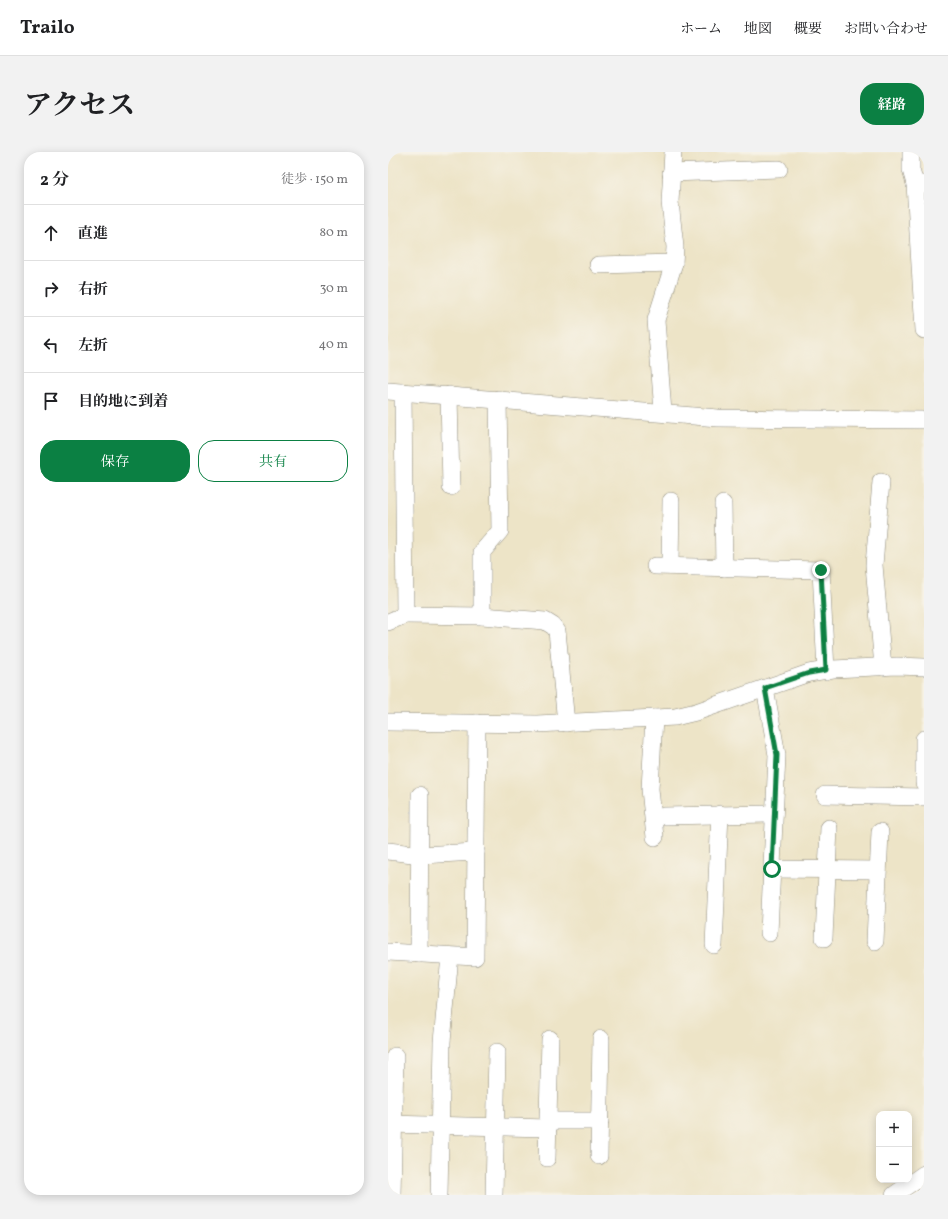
<!DOCTYPE html>
<html lang="ja">
<head>
<meta charset="utf-8">
<style>
  body { margin:0; font-family:Vollkorn,"Noto Serif JP",serif; background:#f2f2f2; color:#202124 }
  .controls { position:absolute; right:12px; bottom:12px; display:grid; overflow:hidden; border-radius:8px; box-shadow:0 2px 10px #0003 }
  .controls button { width:36px; height:36px; display:grid; place-items:center; padding:0; border:0; border-bottom:1px solid #e0e0e0; background:#fff; color:#202124; font:20px sans-serif }
  .stop { position:absolute; width:12px; height:12px; margin:-9px; border:3px solid #0b8043; border-radius:50%; background:#fff }
  .stop.end { background:#0b8043; border-color:#fff; box-shadow:0 1px 4px #0008 }
  .list { margin:0; padding:0; list-style:none }
  h2 { display:flex; justify-content:space-between; align-items:center; height:52px; margin:0; padding:0 16px; font-size:17px }
  h2 small { font-size:13px; font-weight:400; color:#757577 }
  .list li { display:grid; grid-template-columns:26px 1fr auto; gap:12px; align-items:center; box-sizing:border-box; height:56px; padding:0 16px; border-top:1px solid #e0e0e0 }
  .list b { display:block; font-size:15px; white-space:nowrap }
  .list em { font-size:13px; font-style:normal; color:#757577 }
  .actions { display:flex; gap:8px; padding:12px 16px }
  .actions a { flex:1; padding:9px 0; border:1px solid #0b8043; border-radius:16px; text-align:center; font-size:14px; color:#0b8043 }
  .actions .main { background:#0b8043; color:#fff }
  .icon { flex:none; width:22px; height:22px; fill:none; stroke:currentColor; stroke-width:2; stroke-linecap:round; stroke-linejoin:round }
  .map { position:relative; flex:none; width:536px; height:1043px; overflow:hidden; border-radius:16px }
  header { display:flex; align-items:center; gap:24px; box-sizing:border-box; height:56px; padding:0 20px; background:#fff; border-bottom:1px solid #e0e0e0 }
  header strong { font-size:19px }
  nav { display:flex; gap:22px; margin-inline-start:auto; font-size:14px }
  .intro { display:flex; align-items:center; justify-content:space-between; box-sizing:border-box; height:96px; padding:0 24px }
  h1 { margin:0; font-size:28px }
  .button { padding:10px 18px; border-radius:16px; background:#0b8043; color:#fff; font-size:14px; font-weight:700 }
  main { display:flex; gap:24px; padding:0 24px }
  aside { flex:1; background:#fff; border-radius:16px; box-shadow:0 2px 10px #0003 }
  .map>svg:first-child { display:block }
  .lines { fill:none; stroke-linecap:round; stroke-linejoin:round }
  .minor-casing { stroke:#8c8879; stroke-width:18 }
  .minor { stroke:#fff; stroke-width:17 }
  .route { stroke:#0b8043; stroke-width:5 }
</style>
</head>
<body>
<header>
<strong>Trailo</strong>
<nav><a>ホーム</a><a>地図</a><a>概要</a><a>お問い合わせ</a></nav>
</header>
<div class="intro"><h1>アクセス</h1><a class="button">経路</a></div>
<main>
<aside>
<h2>2 分<small>徒歩 · 150 m</small></h2>
<ul class="list">
<li><svg class="icon" aria-label="ahead" viewBox="0 0 24 24"><path d="M12 20V5M6 11l6-6 6 6"/></svg><div><b>直進</b></div><em>80 m</em></li>
<li><svg class="icon" aria-label="right" viewBox="0 0 24 24"><path d="M7 20v-9h11M14 6l5 5-5 5"/></svg><div><b>右折</b></div><em>30 m</em></li>
<li><svg class="icon" aria-label="left" viewBox="0 0 24 24"><path d="M17 20v-9H6M10 6l-5 5 5 5"/></svg><div><b>左折</b></div><em>40 m</em></li>
<li><svg class="icon" aria-label="arrive" viewBox="0 0 24 24"><path d="M6 21V4h12l-3 4 3 4H6"/></svg><div><b>目的地に到着</b></div></li>
</ul>
<div class="actions"><a class="main">保存</a><a>共有</a></div>
</aside>
<div class="map">
<svg width="536" height="1043" viewBox="0 0 536 1043">
  <rect width="100%" height="100%" fill="#f7f3e8"/>
  <filter id="ink" filterUnits="userSpaceOnUse"><feTurbulence type="fractalNoise" baseFrequency=".025" numOctaves="2"/><feDisplacementMap in="SourceGraphic" scale="8" xChannelSelector="R" yChannelSelector="G"/><feConvolveMatrix kernelMatrix="1 2 1 2 8 2 1 2 1" color-interpolation-filters="sRGB"/></filter>
  <filter id="wash" filterUnits="userSpaceOnUse"><feTurbulence type="fractalNoise" baseFrequency=".012" numOctaves="4" result="noise"/><feDisplacementMap in="SourceGraphic" scale="16" xChannelSelector="R" yChannelSelector="G"/><feGaussianBlur stdDeviation="0.9" result="paint"/><feColorMatrix in="noise" values="0 0 0 0 0 0 0 0 0 0 0 0 0 0 0 0 0 1.4 0 .05"/><feComposite in="paint" operator="in"/></filter>
  <g filter="url(#wash)">
    <rect width="100%" height="100%" fill="#ede4c7"/>
  </g>
  <g filter="url(#ink)">
    <g class="lines">
      <defs>
        <g id="minor">
          <polyline points="523,0 523,18 527,32"/>
          <polyline points="283,21 391,17"/>
          <polyline points="536,32 527,32 536,178"/>
          <polyline points="210,113 286,111"/>
          <polyline points="0,239 330,266 536,268"/>
          <polyline points="15,240 17,463 94,464 157,469 165,474 169,479 178,571"/>
          <polyline points="61,243 63,335"/>
          <polyline points="275,260 268,168 286,111 287,95 282,50 285,0"/>
          <polyline points="493,330 486,413 495,515"/>
          <polyline points="335,352 336,416"/>
          <polyline points="267,414 433,418 438,519"/>
          <polyline points="282,414 283,349"/>
          <polyline points="94,464 94,400 112,379 110,247"/>
          <polyline points="0,470 17,463"/>
          <polyline points="377,536 389,603 381,781"/>
          <polyline points="266,566 262,637 267,685"/>
          <polyline points="0,570 149,572 287,565 308,560 421,521 445,517 509,514 536,515"/>
          <polyline points="536,587 536,631"/>
          <polyline points="437,643 536,645"/>
          <polyline points="276,664 386,662"/>
          <polyline points="0,699 33,703 88,700"/>
          <polyline points="384,717 490,718"/>
          <polyline points="436,786 441,676"/>
          <polyline points="487,789 492,680"/>
          <polyline points="326,793 332,662"/>
          <polyline points="0,800 87,805 89,571"/>
          <polyline points="31,802 32,643"/>
          <polyline points="160,969 212,969"/>
          <polyline points="0,972 160,976"/>
          <polyline points="211,1004 213,887"/>
          <polyline points="159,1006 162,887"/>
          <polyline points="4,1043 7,904"/>
          <polyline points="51,1043 54,890 62,804"/>
          <polyline points="106,1043 109,900"/>
          <polyline points="506,1043 536,1022"/>
        </g>
      </defs>
      <use href="#minor" class="minor-casing"/>
      <use href="#minor" class="minor"/>
    </g>
  </g>
  <g class="lines" filter="url(#ink)">
    <polyline class="route" points="384,717 389,603 377,536 421,521 438,518 433,418"/>
  </g>
</svg>
<div class="controls">
<button>+</button>
<button>−</button>
</div>
<div class="stop" style="left:384px;top:717px"></div>
<div class="stop end" style="left:433px;top:418px"></div>
</div>
</main>
</body>
</html>
